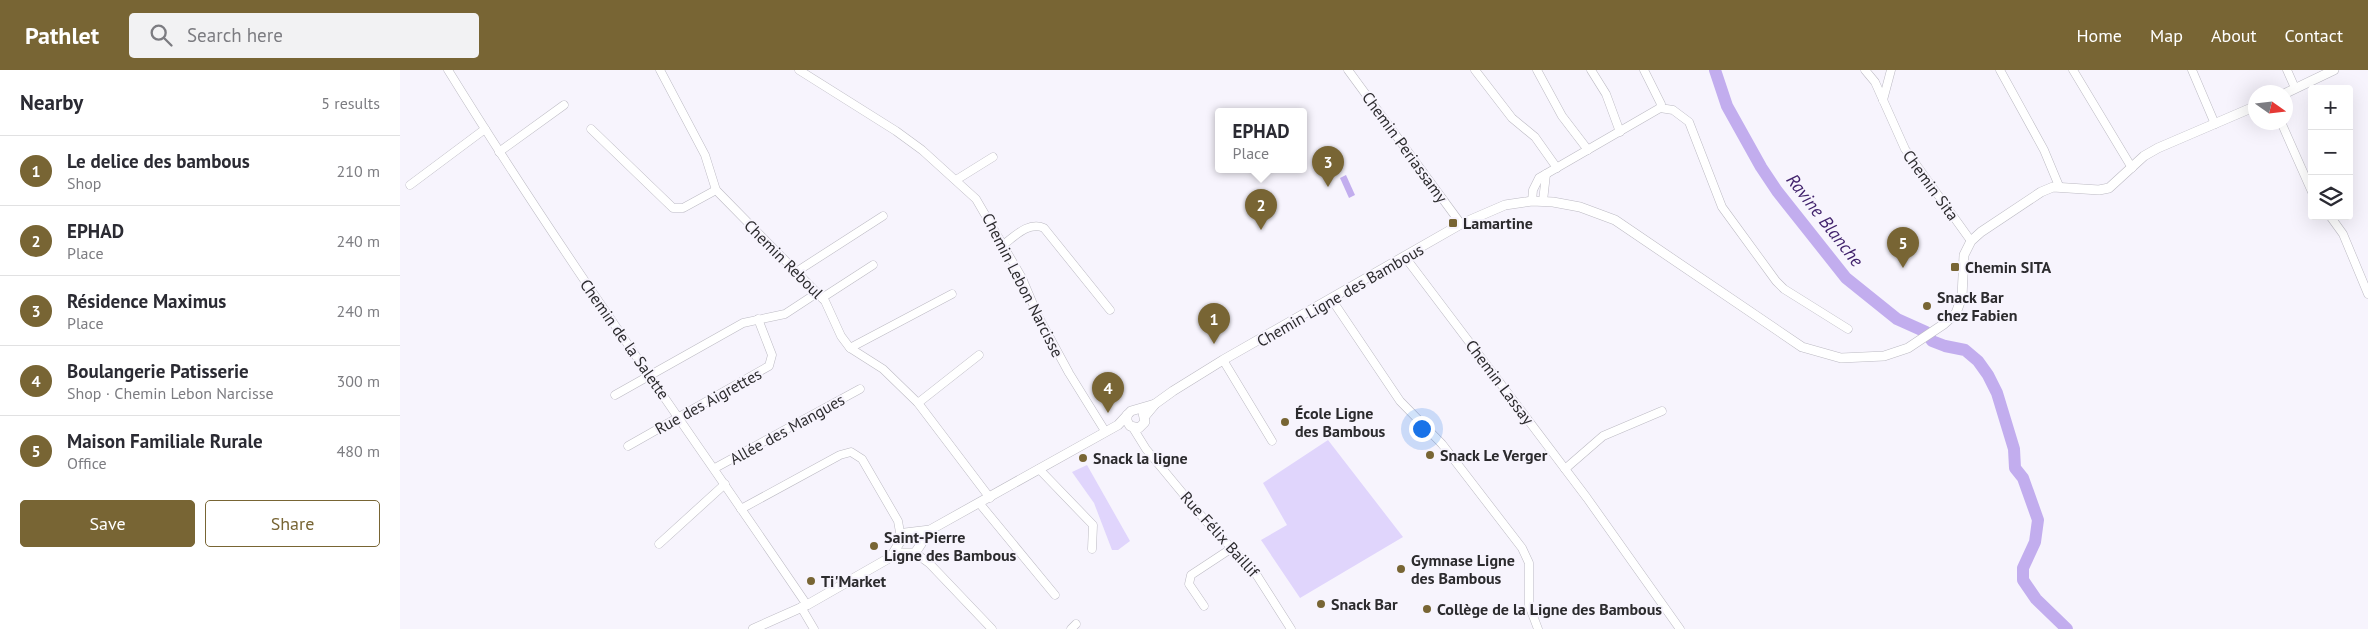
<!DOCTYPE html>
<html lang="en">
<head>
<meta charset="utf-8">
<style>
  body { margin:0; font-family:"PT Sans",sans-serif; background:#f2f2f3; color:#2b2b33 }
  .controls { position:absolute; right:15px; top:15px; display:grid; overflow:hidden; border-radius:5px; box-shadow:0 5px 20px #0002 }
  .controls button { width:45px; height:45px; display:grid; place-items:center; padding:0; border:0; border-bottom:1px solid #e1e1e2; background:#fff; color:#2b2b33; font:25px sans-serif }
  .compass { position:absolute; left:1848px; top:15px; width:45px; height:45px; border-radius:50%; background:#fff; box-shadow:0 5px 20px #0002; rotate:104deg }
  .you { position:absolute; left:1021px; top:358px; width:18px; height:18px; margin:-12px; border:4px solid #fff; border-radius:50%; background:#1a73e8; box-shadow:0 0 0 8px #1a73e833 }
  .badge { display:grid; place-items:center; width:32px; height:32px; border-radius:50%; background:#786534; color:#fff; font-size:16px; font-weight:700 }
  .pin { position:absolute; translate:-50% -41px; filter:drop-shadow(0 1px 2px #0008) }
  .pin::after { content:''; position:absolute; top:26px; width:18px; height:15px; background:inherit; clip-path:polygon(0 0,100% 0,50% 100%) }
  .popup { position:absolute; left:815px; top:38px; width:92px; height:65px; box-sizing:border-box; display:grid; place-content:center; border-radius:5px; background:#fff; filter:drop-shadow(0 1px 4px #0005); font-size:16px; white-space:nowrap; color:#7c7c81 }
  .popup b { font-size:19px; color:#2b2b33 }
  .popup::after { content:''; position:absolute; left:50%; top:100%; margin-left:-10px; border:10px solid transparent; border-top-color:#fff }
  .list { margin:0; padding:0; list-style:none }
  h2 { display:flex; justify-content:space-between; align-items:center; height:65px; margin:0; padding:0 20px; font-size:21px }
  h2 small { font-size:16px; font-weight:400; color:#7c7c81 }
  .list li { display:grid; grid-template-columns:32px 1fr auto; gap:15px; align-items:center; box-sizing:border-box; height:70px; padding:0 20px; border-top:1px solid #e1e1e2 }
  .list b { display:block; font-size:19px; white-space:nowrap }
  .list p { margin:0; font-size:16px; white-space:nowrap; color:#7c7c81 }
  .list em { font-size:16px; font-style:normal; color:#7c7c81 }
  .actions { display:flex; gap:10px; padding:15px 20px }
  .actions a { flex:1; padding:11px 0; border:1px solid #786534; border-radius:5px; text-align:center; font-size:18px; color:#786534 }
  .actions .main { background:#786534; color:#fff }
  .icon { flex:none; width:28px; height:28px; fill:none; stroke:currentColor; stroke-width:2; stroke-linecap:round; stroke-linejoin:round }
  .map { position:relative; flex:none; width:1968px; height:559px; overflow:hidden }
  header { display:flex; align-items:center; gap:30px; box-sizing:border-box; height:70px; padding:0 25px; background:#786534; color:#fff }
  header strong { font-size:24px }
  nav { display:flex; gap:28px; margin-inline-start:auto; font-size:18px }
  .search { width:350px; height:45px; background:#f2f2f3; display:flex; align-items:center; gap:12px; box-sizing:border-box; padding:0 18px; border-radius:5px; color:#7c7c81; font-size:19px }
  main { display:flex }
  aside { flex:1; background:#fff }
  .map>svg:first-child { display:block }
  .green { fill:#e0d5fc }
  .water { fill:#c2adee }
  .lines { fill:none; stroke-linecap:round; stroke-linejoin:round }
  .river { stroke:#c2adee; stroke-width:12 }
  .minor-casing { stroke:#bcbac3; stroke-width:9 }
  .major-casing { stroke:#bcbac3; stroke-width:10 }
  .minor { stroke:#fff; stroke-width:8 }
  .major { stroke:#fff; stroke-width:9 }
  .poi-dot { fill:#786534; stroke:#f7f4fd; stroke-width:2 }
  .labels { text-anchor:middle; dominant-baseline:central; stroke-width:4; stroke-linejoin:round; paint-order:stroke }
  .street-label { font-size:16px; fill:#2c2b2e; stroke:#f7f4fd }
  .poi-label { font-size:16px; font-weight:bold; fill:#2c2b2e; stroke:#f7f4fd; text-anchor:start }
  .water-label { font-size:18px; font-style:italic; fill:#41226c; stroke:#f7f4fd }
</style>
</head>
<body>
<header>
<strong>Pathlet</strong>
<div class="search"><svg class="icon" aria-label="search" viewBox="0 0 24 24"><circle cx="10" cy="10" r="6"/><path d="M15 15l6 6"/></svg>Search here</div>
<nav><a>Home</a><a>Map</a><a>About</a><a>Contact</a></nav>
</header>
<main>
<aside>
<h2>Nearby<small>5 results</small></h2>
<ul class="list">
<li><span class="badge">1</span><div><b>Le delice des bambous</b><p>Shop</p></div><em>210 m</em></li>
<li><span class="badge">2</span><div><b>EPHAD</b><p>Place</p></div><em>240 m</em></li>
<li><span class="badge">3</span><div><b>Résidence Maximus</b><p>Place</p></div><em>240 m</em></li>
<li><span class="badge">4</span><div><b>Boulangerie Patisserie</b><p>Shop · Chemin Lebon Narcisse</p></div><em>300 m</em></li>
<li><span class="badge">5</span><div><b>Maison Familiale Rurale</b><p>Office</p></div><em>480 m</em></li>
</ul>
<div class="actions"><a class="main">Save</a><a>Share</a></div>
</aside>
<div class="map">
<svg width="1968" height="559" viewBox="0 0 1968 559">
  <rect width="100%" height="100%" fill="#f7f4fd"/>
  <g class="green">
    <polygon points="928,370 1003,467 900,528 861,470 887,455 863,413"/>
    <polygon points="687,395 730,471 718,480 712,480 694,433 672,402"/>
  </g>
  <polygon class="water" points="946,105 955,125 949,128 940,108"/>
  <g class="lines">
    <polyline class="river" points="1315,0 1327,36 1361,97 1377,121 1446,208 1497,249 1526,262 1532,271 1545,276 1565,280 1578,291 1588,305 1597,323 1614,379 1615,398 1623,408 1638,450 1635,472 1623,498 1623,510 1636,529 1667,559"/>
    <defs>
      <g id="minor">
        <path d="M48,0C161,183 286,357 407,535"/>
        <polyline points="260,0 305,85 316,120 425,231 441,266 450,278 483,299 518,333 590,428"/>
        <polyline points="399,0 496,61 522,80 576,129 622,208 638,246 669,303 705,361"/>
        <polyline points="948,0 1061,154"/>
        <polyline points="1075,0 1112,48 1135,67 1157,98"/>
        <polyline points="1137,0 1162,46 1188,80"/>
        <polyline points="1191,0 1206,24 1220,62"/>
        <polyline points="1465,0 1475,12 1505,79 1571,171"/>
        <polyline points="1600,0 1644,80 1659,116"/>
        <polyline points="1673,0 1732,98"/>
        <polyline points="1792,0 1815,54"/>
        <polyline points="1887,0 1895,18"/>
        <polyline points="1483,30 1491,0"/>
        <polyline points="1260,38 1273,40 1289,52 1322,137 1376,211 1384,219 1448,259"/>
        <polyline points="1881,52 1912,122"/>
        <polyline points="191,59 273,138 283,138 316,120"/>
        <polyline points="99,82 164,35"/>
        <polyline points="556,110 593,87"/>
        <polyline points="10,115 85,59"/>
        <polyline points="1132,131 1133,120 1139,108 1260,38 1261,34 1244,0"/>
        <polyline points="1143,131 1146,104"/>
        <polyline points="1930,146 1943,164 1968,224"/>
        <path d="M603,175C615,166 629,151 644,158L710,240"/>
        <polyline points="1005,187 1187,428 1280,559"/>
        <polyline points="396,202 483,146"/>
        <polyline points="422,228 473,195"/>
        <polyline points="932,230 1000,331 1042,374 1122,478 1129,493 1129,535 1138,559"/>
        <polyline points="450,278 552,224"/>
        <polyline points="823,290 872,371"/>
        <polyline points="215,325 343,253 385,244 417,223"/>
        <polyline points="518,333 579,285"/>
        <polyline points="733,358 746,379 804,449 856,504 891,559"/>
        <polyline points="228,376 369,296 372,285 358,249"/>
        <polyline points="315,398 460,319"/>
        <polyline points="639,399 693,455 692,479"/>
        <polyline points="1165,399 1203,366 1262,341"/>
        <polyline points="580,434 655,525"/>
        <polyline points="341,439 440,385 451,382 462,389 498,451 501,468"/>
        <polyline points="259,474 325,414"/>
        <polyline points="515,483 529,493 592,559"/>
        <polyline points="804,536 789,514 791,505 832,478"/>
        <polyline points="401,537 414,559"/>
        <polyline points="671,559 676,554"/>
      </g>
      <g id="major">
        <polyline points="1886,23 1934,0"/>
        <polyline points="727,345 727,351 730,356 739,358 745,352 743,343"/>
        <polyline points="745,346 755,334 773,321 823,290 1061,154 1105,135 1132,131 1153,132 1180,137 1215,150 1402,277 1441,288 1484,286 1508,278 1544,254 1556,243 1562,227 1564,185 1571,171 1581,162 1641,122 1653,117 1699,120 1709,118 1744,86 1758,78 1856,36"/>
        <polyline points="491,487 505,463 530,460 718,355 731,341 755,334"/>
        <polyline points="353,559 407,535 491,487 501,483 515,483 521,474 519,467 514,463"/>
      </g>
    </defs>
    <use href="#minor" class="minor-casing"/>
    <use href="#major" class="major-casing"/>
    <use href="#minor" class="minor"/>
    <use href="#major" class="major"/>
  </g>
  <g class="poi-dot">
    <rect x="1048" y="148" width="10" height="10" rx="2.5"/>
    <rect x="1550" y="192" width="10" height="10" rx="2.5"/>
    <circle cx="1527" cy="236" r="5"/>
    <circle cx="885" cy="352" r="5"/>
    <circle cx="1030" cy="385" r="5"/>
    <circle cx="683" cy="388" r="5"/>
    <circle cx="474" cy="476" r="5"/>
    <circle cx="1001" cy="499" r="5"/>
    <circle cx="411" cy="511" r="5"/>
    <circle cx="921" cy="534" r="5"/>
    <circle cx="1027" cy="539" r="5"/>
  </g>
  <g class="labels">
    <g class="street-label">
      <text transform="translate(1005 77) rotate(54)">Chemin Periassamy</text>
      <text transform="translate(1531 115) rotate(54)">Chemin Sita</text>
      <text transform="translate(384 189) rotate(45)">Chemin Reboul</text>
      <text transform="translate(623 215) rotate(63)">Chemin Lebon Narcisse</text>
      <text transform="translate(940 225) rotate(-30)">Chemin Ligne des Bambous</text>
      <text transform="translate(225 269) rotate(55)">Chemin de la Salette</text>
      <text transform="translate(1100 312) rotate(53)">Chemin Lassay</text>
      <text transform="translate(308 331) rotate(-29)">Rue des Aigrettes</text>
      <text transform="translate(387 359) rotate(-29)">Allée des Mangues</text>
      <text transform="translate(820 464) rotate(48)">Rue Félix Baillif</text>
    </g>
    <g class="poi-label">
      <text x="1063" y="153">Lamartine</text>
      <text x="1565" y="197">Chemin SITA</text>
      <text x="1537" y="227">Snack Bar<tspan x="1537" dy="18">chez Fabien</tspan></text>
      <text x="895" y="343">École Ligne<tspan x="895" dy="18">des Bambous</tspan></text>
      <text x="1040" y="385">Snack Le Verger</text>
      <text x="693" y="388">Snack la ligne</text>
      <text x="484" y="467">Saint-Pierre<tspan x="484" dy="18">Ligne des Bambous</tspan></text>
      <text x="1011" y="490">Gymnase Ligne<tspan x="1011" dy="18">des Bambous</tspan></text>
      <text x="421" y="511">Ti'Market</text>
      <text x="931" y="534">Snack Bar</text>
      <text x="1037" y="539">Collège de la Ligne des Bambous</text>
    </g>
    <g class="water-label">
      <text transform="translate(1425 150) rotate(52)">Ravine Blanche</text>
    </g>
  </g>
</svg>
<div class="controls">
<button>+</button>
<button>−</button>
<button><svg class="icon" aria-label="layers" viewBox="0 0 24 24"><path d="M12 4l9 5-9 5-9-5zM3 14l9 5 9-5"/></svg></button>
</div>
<svg class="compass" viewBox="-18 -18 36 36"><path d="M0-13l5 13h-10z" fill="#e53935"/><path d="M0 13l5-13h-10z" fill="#7c7c81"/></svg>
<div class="you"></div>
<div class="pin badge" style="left:814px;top:274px">1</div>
<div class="pin badge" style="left:861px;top:160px">2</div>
<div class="popup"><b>EPHAD</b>Place</div>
<div class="pin badge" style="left:928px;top:117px">3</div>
<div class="pin badge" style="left:708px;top:343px">4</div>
<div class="pin badge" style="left:1503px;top:198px">5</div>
</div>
</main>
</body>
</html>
